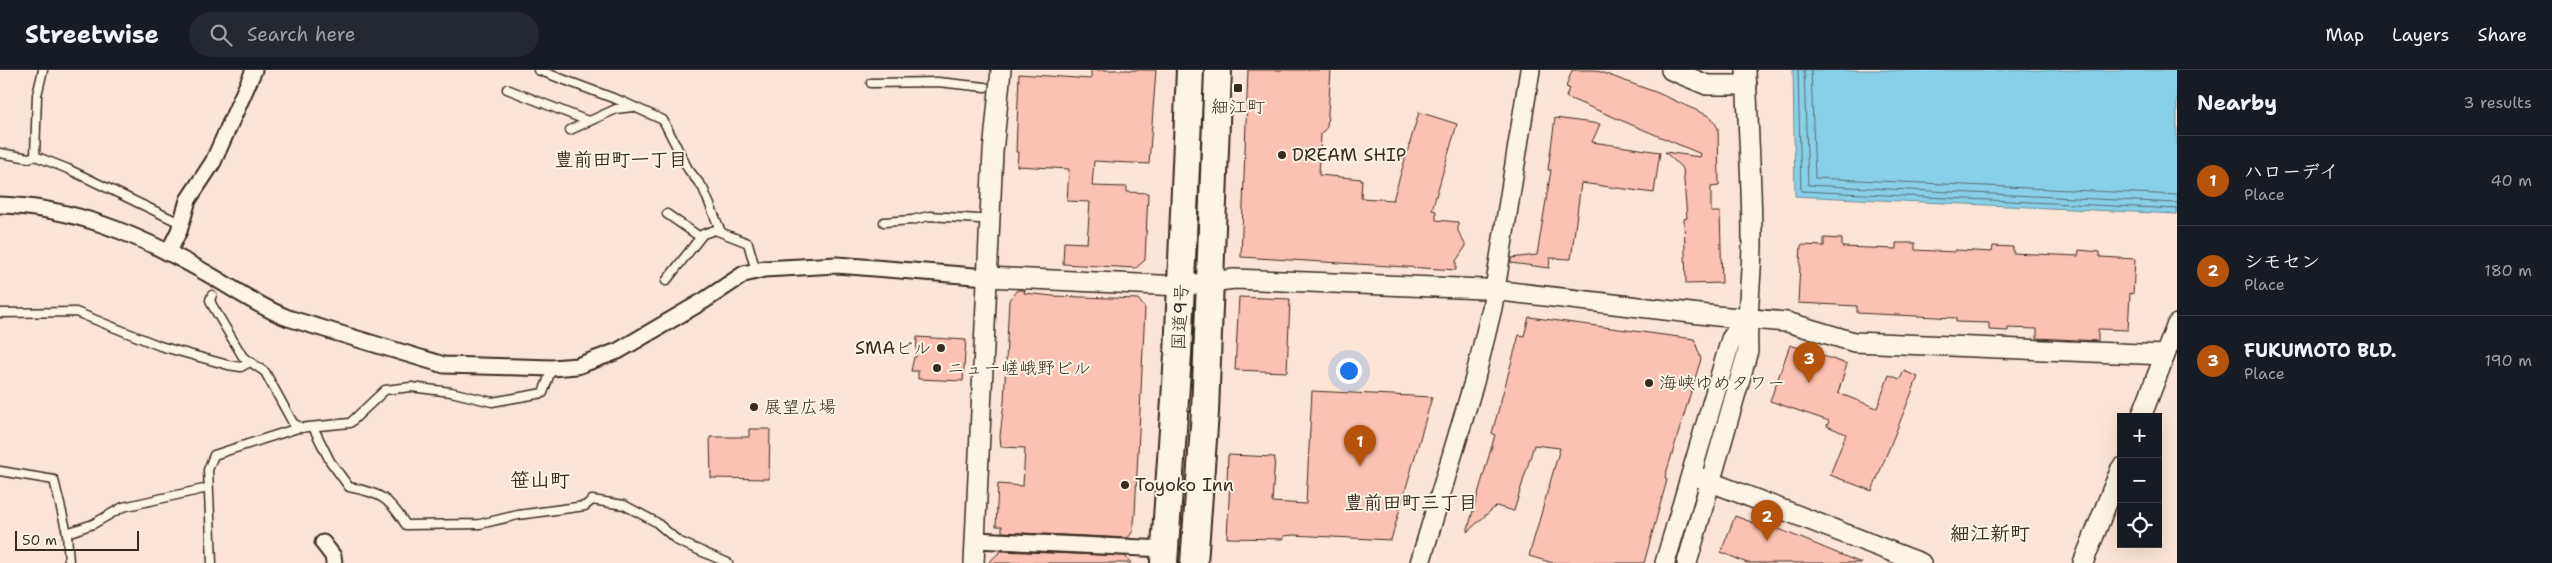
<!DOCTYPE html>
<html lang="en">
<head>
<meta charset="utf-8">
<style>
  body { margin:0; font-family:"Shantell Sans","Klee One",sans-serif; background:#242831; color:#f1f3f6 }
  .controls { position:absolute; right:15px; bottom:15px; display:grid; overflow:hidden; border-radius:0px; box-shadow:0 5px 20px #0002 }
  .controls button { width:45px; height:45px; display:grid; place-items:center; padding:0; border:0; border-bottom:1px solid #363941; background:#171b24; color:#f1f3f6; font:25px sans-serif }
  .scale { position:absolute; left:15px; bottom:12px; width:124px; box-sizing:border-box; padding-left:5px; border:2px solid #3b2a1e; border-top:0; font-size:14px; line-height:18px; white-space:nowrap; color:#3b2a1e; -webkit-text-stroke:4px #fcf5e5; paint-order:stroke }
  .you { position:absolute; left:1348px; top:300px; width:18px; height:18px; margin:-12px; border:4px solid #fff; border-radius:50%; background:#1a73e8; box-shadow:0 0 0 8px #1a73e833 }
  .badge { display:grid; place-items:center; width:32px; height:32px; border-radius:50%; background:#b45309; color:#fff; font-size:16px; font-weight:700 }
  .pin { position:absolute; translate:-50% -41px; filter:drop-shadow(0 1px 2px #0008) }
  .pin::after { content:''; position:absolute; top:26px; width:18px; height:15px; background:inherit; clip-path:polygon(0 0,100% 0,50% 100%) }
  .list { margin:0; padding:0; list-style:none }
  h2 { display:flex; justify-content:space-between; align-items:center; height:65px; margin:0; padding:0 20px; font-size:21px }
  h2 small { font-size:16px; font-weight:400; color:#9ea1a6 }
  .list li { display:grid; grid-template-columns:32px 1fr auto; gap:15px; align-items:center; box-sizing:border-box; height:90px; padding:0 20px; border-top:1px solid #363941 }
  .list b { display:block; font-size:19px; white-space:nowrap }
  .list p { margin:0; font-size:16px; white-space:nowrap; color:#9ea1a6 }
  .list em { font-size:16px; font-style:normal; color:#9ea1a6 }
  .icon { flex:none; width:28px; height:28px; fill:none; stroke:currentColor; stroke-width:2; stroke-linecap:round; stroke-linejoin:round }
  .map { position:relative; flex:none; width:2177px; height:493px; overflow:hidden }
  header { display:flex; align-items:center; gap:30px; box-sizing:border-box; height:70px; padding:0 25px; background:#171b24; border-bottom:1px solid #363941 }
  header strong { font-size:24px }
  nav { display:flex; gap:28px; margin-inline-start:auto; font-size:18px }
  .search { width:350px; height:45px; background:#242831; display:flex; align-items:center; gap:12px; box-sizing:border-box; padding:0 18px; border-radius:28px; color:#9ea1a6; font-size:19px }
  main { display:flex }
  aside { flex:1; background:#171b24 }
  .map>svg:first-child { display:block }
  .water { fill:#87d0e8; stroke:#698e97 }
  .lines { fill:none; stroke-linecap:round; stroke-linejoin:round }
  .shore { stroke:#596c6f; stroke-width:1 }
  .building { fill:#fbc1b2; stroke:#3b2a1e }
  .service-casing { stroke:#3b2a1e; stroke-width:11 }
  .minor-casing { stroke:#3b2a1e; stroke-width:19 }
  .tertiary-casing { stroke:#3b2a1e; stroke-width:22 }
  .trunk-casing { stroke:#3b2a1e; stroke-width:30 }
  .service { stroke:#fcf5e5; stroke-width:8 }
  .minor { stroke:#fcf5e5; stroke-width:15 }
  .tertiary { stroke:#fcf5e5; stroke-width:19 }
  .trunk { stroke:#fcf5e5; stroke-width:26 }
  .poi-dot { fill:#3b2a1e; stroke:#fcf5e5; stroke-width:2 }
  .labels { text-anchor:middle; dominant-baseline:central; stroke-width:4; stroke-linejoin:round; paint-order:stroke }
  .poi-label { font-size:18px; fill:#3b2a1e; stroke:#fcf5e5; text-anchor:start }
  .street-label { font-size:18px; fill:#3b2a1e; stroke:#fcf5e5 }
  .neighbourhood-label { font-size:19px; font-weight:bold; fill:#3b2a1e; stroke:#fcf5e5 }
  .quarter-label { font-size:20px; font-weight:bold; fill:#3b2a1e; stroke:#fcf5e5 }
</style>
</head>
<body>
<header>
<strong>Streetwise</strong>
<div class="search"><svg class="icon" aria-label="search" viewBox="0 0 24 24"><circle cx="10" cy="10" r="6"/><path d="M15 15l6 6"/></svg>Search here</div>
<nav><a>Map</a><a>Layers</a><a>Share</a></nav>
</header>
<main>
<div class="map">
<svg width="2177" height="493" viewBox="0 0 2177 493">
  <rect width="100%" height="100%" fill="#fce5d6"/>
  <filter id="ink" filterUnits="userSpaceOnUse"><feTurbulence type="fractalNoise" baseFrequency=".02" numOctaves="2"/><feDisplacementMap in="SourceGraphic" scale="10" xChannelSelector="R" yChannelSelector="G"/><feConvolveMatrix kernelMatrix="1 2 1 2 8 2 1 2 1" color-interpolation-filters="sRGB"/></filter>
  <g filter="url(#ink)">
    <polygon class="water" points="1793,0 2177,0 2177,144 1795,126"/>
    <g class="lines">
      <g class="shore">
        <polyline points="1798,0 1801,121 2177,139"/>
        <polyline points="1804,0 1808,115 2177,133"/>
        <polyline points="1811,0 1815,108 2177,125"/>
      </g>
    </g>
    <g class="building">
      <polygon points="1091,0 1156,0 1149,94 1094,91 1092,116 1127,117 1127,122 1148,123 1145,190 1136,198 1063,194 1064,172 1087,173 1090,132 1067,131 1069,99 1017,96 1018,82 1016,82 1019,4 1091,9"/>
      <polygon points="1248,0 1331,0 1327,57 1321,64 1319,105 1362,109 1361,128 1393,130 1419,42 1457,54 1432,140 1436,141 1436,150 1458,152 1458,161 1466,176 1456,191 1456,200 1241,187"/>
      <polygon points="1572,0 1595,0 1658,23 1711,47 1718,58 1719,116 1711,117 1711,142 1720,142 1722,213 1686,214 1684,149 1687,148 1683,99 1665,82 1700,87 1701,84 1566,27 1569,18 1566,17"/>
      <polygon points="1555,48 1600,54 1592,72 1660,82 1654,123 1581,113 1571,189 1550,188 1549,198 1511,193 1511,188 1537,185 1551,100 1548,100"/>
      <polygon points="1824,168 1842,169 1842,177 1896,179 1896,173 1915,173 1915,180 1955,182 1955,180 1992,182 1993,176 2013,177 2013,183 2078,186 2079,180 2100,182 2100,187 2135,189 2133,224 2130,223 2128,260 2098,259 2098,271 2037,268 2037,259 2008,258 2008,261 1989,260 1989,253 1956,252 1956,248 1857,243 1857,236 1798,233 1801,175 1824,176"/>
      <polygon points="1017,220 1025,220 1024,223 1053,226 1138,229 1145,238 1135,444 1133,461 1128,468 1002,462 1002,456 996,456 998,414 1023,416 1025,378 1001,377 1000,366 1004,332 1009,230"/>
      <polygon points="1239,227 1290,229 1287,302 1235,300"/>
      <polygon points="1529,247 1694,269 1701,289 1665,407 1667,410 1644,493 1553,493 1529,486 1560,378 1534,375 1514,441 1496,436 1467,462 1495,365 1492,363 1519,265 1524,266"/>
      <polygon points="917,267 966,270 963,311 918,309 918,301 911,301 914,287 916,287"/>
      <polygon points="1790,275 1847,294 1838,323 1877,338 1889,305 1900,309 1904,301 1918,307 1872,421 1830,405 1846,364 1827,356 1829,351 1770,331"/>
      <polygon points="1312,321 1432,327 1391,470 1293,465 1284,466 1284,469 1227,468 1230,411 1227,411 1228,385 1275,387 1272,432 1306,434"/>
      <polygon points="749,359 770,359 769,409 711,408 710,367 749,367"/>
      <polygon points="1735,446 1773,460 1774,457 1861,493 1747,493 1721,482"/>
      <polygon points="1001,481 1125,486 1131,493 988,493"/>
    </g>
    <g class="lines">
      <defs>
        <g id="service">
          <polyline points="43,0 37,25 35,86 68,99 182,154"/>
          <polyline points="538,0 621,31 663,50 688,99 703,118 721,162"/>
          <polyline points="871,13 938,12 985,17"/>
          <polyline points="507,19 588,51"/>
          <polyline points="570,60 616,39 633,37"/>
          <polyline points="0,83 29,88 35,86"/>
          <polyline points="667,144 700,167"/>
          <polyline points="884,152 912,150 929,146 979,149"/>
          <polyline points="666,211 703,164 715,160 748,173 756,201"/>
          <polyline points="212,225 210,230 212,235 243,287 265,302 293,353 302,358"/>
          <polyline points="0,243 76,242 160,276 228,295 241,297 250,292"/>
          <path d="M313,357L330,391L349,417C381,423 389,428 406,455L480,454L518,445L585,436L592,430L624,435L656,452L678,471L728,493"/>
          <polyline points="0,401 54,410 67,463 69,493"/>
          <polyline points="67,463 93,454 123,437 208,418"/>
          <polyline points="212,493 208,400 214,385 298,358 350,353 385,320 411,317 451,322 492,332 543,323 552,298"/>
        </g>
        <g id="minor">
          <path d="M0,135C73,137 139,165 201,200C230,216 257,236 288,248L444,295L552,298L577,296L618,281L705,230L744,204L764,199L837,195L987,207"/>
          <polyline points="168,183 179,161 188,130 213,92 254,0"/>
          <polyline points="975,470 1165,479"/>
          <polyline points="323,473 333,486 334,493"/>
        </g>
        <g id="tertiary">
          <polyline points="1671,0 1707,15 1747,15"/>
          <polyline points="987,207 1181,216 1234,209 1484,219 1717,246 1787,252 1854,272 2165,285"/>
          <polyline points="2141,347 2177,254"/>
          <polyline points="1698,407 1921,493"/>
          <polyline points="974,493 993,82 1001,0"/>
          <polyline points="1420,493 1474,312 1492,238 1530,0"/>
          <polyline points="1665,493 1731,269 1746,247"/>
          <path d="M1687,493L1748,281C1746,244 1752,208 1752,171C1752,114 1748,57 1746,0"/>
          <polyline points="2083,493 2121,398"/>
        </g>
        <g id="trunk">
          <polyline points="1164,493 1178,285 1190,0"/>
          <polyline points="1194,493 1205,342 1218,0"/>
        </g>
      </defs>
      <use href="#service" class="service-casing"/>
      <use href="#minor" class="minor-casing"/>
      <use href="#tertiary" class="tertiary-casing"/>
      <use href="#trunk" class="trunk-casing"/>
      <use href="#service" class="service"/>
      <use href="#minor" class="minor"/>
      <use href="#tertiary" class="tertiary"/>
      <use href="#trunk" class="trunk"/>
    </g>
  </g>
  <g class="poi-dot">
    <rect x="1233" y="13" width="10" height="10" rx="2.5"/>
    <circle cx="1282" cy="85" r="5"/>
    <circle cx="941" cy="278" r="5"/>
    <circle cx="937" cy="298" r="5"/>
    <circle cx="1649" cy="313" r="5"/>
    <circle cx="754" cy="337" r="5"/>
    <circle cx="1125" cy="415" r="5"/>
  </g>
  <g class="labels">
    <g class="poi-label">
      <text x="1238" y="37" text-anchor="middle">細江町</text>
      <text x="1292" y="85">DREAM SHIP</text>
      <text x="931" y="278" text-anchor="end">SMAビル</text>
      <text x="947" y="298">ニュー嵯峨野ビル</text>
      <text x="1659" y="313">海峡ゆめタワー</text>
      <text x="764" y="337">展望広場</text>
      <text x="1135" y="415">Toyoko Inn</text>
    </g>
    <g class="street-label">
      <text transform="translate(1180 247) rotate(-87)">国道9号</text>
    </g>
    <g class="neighbourhood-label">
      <text x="621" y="89">豊前田町一丁目</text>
      <text x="1411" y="432">豊前田町三丁目</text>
    </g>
    <g class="quarter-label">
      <text x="540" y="410">笹山町</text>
      <text x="1990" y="463">細江新町</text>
    </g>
  </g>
</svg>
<div class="controls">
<button>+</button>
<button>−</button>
<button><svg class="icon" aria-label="locate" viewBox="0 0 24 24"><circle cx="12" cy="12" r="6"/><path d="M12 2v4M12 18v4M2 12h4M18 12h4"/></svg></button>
</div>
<div class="scale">50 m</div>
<div class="you"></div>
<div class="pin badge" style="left:1360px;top:396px">1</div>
<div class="pin badge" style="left:1767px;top:471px">2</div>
<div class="pin badge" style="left:1809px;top:313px">3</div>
</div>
<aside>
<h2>Nearby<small>3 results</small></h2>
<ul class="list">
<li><span class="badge">1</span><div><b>ハローデイ</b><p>Place</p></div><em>40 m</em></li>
<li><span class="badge">2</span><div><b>シモセン</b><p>Place</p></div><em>180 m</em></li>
<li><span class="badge">3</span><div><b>FUKUMOTO BLD.</b><p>Place</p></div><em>190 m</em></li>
</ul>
</aside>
</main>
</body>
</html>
